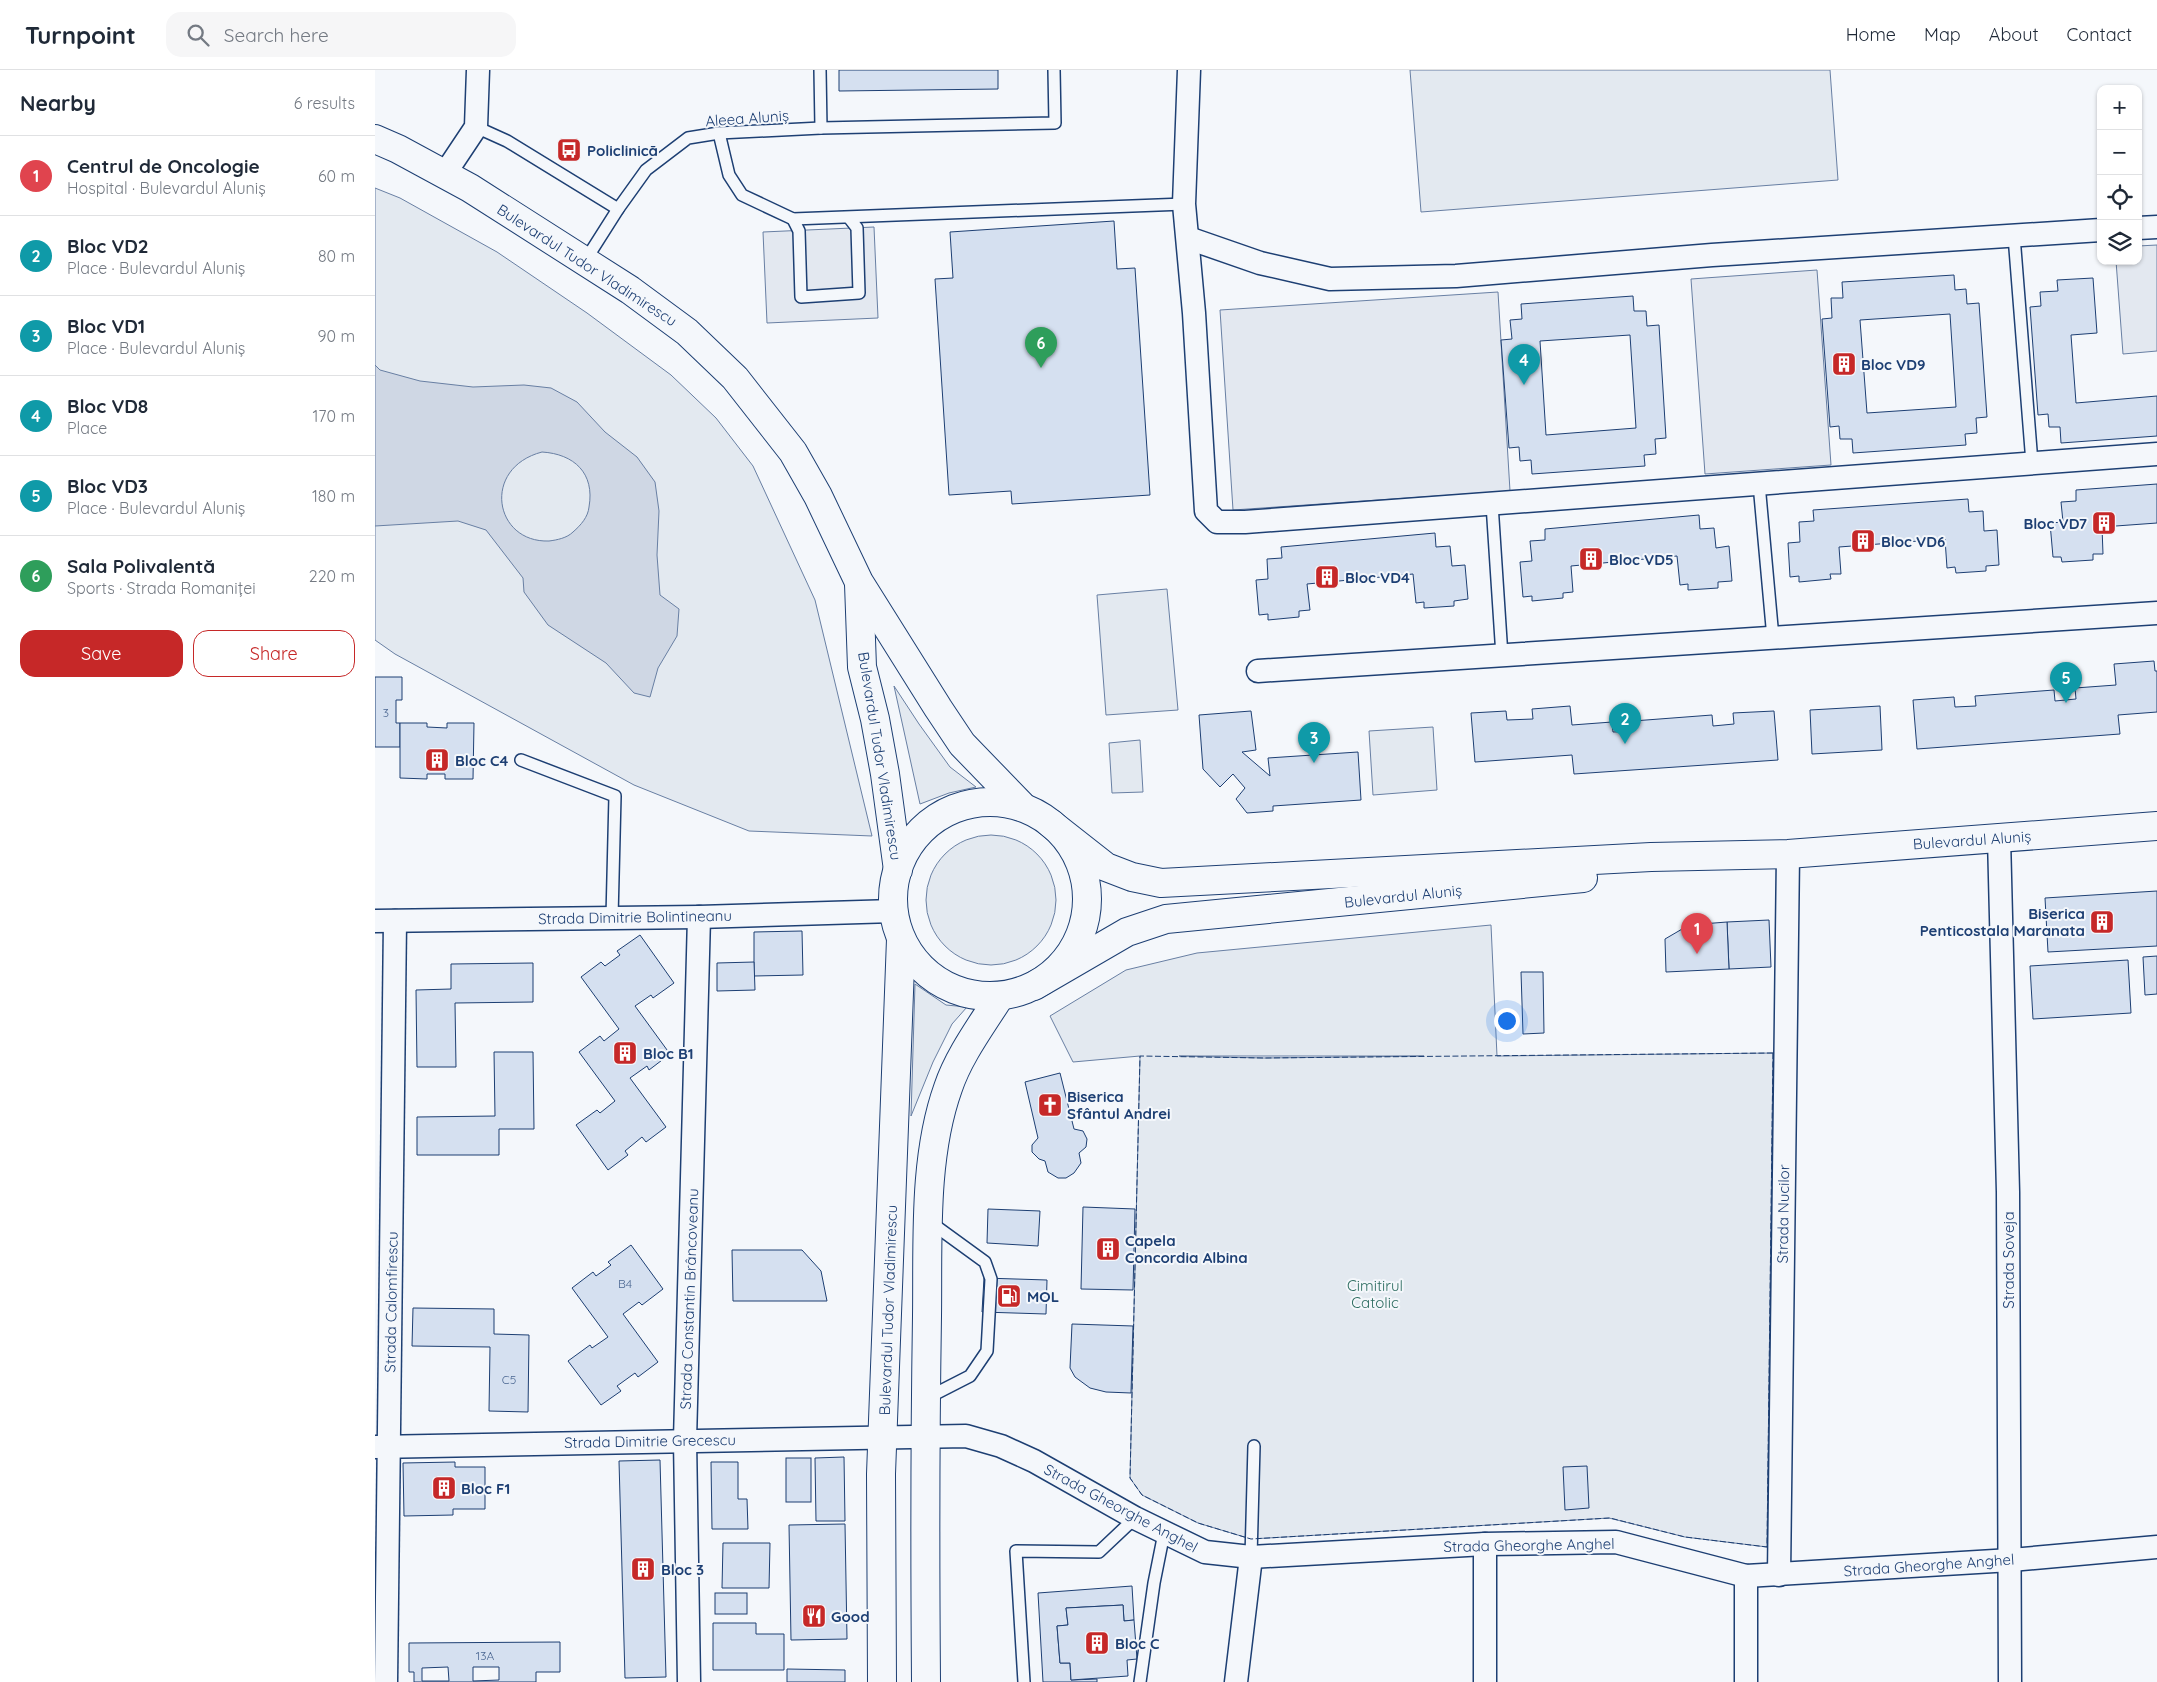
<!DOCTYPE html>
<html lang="en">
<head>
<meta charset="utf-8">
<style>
  body { margin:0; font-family:Quicksand,sans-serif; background:#f6f6f7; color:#1f2937 }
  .controls { position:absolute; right:15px; top:15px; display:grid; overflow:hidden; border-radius:10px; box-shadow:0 1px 4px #0004 }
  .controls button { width:45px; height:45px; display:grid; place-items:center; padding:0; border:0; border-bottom:1px solid #e0e1e3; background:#fff; color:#1f2937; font:25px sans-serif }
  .you { position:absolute; left:1131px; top:950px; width:18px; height:18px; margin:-12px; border:4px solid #fff; border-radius:50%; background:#1a73e8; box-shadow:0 0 0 8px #1a73e833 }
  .badge { display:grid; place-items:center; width:32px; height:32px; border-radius:50%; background:#c62828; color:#fff; font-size:16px; font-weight:700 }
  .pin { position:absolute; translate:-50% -41px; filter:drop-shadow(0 1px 2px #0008) }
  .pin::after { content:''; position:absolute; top:26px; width:18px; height:15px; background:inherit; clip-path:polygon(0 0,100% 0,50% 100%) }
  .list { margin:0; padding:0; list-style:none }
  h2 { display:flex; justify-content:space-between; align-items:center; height:65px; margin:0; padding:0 20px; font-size:21px }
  h2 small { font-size:16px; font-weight:400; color:#747a83 }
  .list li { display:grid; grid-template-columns:32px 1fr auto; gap:15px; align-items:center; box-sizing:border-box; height:80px; padding:0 20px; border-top:1px solid #e0e1e3 }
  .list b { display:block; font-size:19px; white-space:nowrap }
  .list p { margin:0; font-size:16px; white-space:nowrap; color:#747a83 }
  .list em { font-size:16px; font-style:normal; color:#747a83 }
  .actions { display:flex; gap:10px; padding:15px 20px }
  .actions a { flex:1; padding:11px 0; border:1px solid #c62828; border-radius:15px; text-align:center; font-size:18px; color:#c62828 }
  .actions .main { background:#c62828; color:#fff }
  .icon { flex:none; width:28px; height:28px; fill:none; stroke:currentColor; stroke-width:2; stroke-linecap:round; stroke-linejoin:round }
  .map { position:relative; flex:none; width:1782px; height:1612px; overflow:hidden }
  header { display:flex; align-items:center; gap:30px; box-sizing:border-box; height:70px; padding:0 25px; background:#fff; border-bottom:1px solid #e0e1e3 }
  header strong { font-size:24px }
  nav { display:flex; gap:28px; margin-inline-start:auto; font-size:18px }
  .search { width:350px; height:45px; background:#f6f6f7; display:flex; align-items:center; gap:12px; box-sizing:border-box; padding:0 18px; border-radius:15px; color:#747a83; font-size:19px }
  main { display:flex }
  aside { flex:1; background:#fff }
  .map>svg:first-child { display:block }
  .green { fill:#e3e9f0; stroke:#687fa3; fill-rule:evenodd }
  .parking { fill:#e3e8f0; stroke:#687fa3 }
  .water { fill:#cfd7e4; stroke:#687fa3; fill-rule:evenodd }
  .building { fill:#d5e0f0; stroke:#1d3f73; fill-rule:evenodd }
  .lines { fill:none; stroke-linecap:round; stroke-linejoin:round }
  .lane-casing { stroke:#1d3f73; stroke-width:14 }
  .street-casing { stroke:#1d3f73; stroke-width:25 }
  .secondary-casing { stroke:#1d3f73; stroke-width:30 }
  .primary-casing { stroke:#1d3f73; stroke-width:30 }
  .lane { stroke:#f4f7fb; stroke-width:11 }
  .street { stroke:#f4f7fb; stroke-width:22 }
  .secondary { stroke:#f4f7fb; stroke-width:28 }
  .primary { stroke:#f4f7fb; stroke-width:28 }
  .fence { stroke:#1d3f73; stroke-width:1; stroke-dasharray:6 2.5; stroke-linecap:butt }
  .labels { text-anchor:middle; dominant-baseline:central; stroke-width:4; stroke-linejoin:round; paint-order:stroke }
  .number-label { font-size:12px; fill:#4b6792 }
  .street-label { font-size:15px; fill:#1d3f73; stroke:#f4f7fb }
  .poi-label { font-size:15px; font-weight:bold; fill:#1d3f73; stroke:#f4f7fb; text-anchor:start }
  .park-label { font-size:15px; fill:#2c6c60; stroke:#f4f7fb }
</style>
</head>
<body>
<header>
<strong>Turnpoint</strong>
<div class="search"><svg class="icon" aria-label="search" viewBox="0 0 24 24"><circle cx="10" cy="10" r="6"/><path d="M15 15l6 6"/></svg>Search here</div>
<nav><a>Home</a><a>Map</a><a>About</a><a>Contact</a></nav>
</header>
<main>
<aside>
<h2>Nearby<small>6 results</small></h2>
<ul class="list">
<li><span class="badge" style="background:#e0444e">1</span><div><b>Centrul de Oncologie</b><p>Hospital · Bulevardul Aluniș</p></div><em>60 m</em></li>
<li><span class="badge" style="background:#0f9aa8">2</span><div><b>Bloc VD2</b><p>Place · Bulevardul Aluniș</p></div><em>80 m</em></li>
<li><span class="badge" style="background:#0f9aa8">3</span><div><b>Bloc VD1</b><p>Place · Bulevardul Aluniș</p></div><em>90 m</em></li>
<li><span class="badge" style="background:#0f9aa8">4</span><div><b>Bloc VD8</b><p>Place</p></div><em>170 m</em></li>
<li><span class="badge" style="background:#0f9aa8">5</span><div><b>Bloc VD3</b><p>Place · Bulevardul Aluniș</p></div><em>180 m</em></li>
<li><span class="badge" style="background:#2e9e5b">6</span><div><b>Sala Polivalentă</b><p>Sports · Strada Romaniței</p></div><em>220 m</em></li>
</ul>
<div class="actions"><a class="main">Save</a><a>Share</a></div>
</aside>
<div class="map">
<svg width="1782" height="1612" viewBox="0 0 1782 1612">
  <rect width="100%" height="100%" fill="#f4f7fb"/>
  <g class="green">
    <polygon points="1035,0 1455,0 1463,110 1046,142"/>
    <polygon points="0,118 25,128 122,182 212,243 296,305 341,348 378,396 440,530 497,766 374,761 259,715 20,584 0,570"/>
    <polygon points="792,519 803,640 731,645 722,525"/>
    <polygon points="519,616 544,654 575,697 601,717 574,723 545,734"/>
    <polygon points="1058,657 1062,720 998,725 994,661"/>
    <polygon points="765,670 768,722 737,723 734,673"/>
    <circle cx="616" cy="830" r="65"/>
    <path d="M1116,855L1122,986L1398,983L1392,1477L1310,1467L1234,1448L876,1469L823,1453L767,1425L755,1408L765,986L698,992L675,946L751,900L822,883ZM804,986H1049L889,988Z"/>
    <polygon points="540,914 571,935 592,937 577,954 558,992 536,1046"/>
  </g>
  <g class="parking">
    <polygon points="499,157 503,248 392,253 388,162"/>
    <polygon points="1782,175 1782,281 1748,284 1741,191 1763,191 1763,176"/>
    <polygon points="1442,200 1456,395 1330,404 1316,209"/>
    <polygon points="1123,222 1135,421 858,440 845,240"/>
  </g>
  <path class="water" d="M0,295L5,300L45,311L98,317L149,315L176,318L202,332L230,362L262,387L280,412L284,441L282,485L285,525L304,539L302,566L283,598L275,627L259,623L231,593L173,555L149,522L148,508L111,460L83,451L0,456ZM167,382C199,384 220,403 214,437C213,447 206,455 198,462C192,468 182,470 174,471C119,473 106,398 167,382Z"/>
  <g class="building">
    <polygon points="464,0 623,0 623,19 464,21"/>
    <polygon points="739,151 742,199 760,198 775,425 637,434 636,421 574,425 560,209 578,208 575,162"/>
    <path d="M1579,205L1580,220L1591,219L1592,234L1604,233L1612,347L1601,348L1602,363L1590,364L1591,375L1478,383L1477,369H1465L1464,356L1455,357L1447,249L1457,248L1456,228H1468L1467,212ZM1575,244L1581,337L1492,343L1485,250Z"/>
    <polygon points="1718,208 1722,263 1696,265 1701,333 1782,326 1782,366 1686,373 1685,357 1674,357 1673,344 1663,345 1655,237 1666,236 1665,222 1683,221 1682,210"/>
    <path d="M1258,226L1259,241H1271L1272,256L1284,255L1291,368L1280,369L1281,384L1269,385L1270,396L1157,404L1156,390L1145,391L1144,377L1134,378L1126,270L1137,269L1135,250L1147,249L1146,234ZM1255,265L1261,358L1171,365L1165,271Z"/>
    <polygon points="1782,414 1782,453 1727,457 1728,484 1718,484 1718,490 1687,492 1686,487 1678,487 1675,453 1688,452 1686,432 1701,431 1701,420"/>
    <polygon points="1593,429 1594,442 1608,441 1609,461 1622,460 1624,495 1611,496 1611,501 1581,503 1580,497 1572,498 1570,469 1464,477 1466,504 1455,504 1456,509 1424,512 1424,506 1415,507 1413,473 1425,472 1424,452 1439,451 1438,440"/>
    <polygon points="1324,445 1325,459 1339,458 1341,478 1354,476 1357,511 1343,512 1343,518 1313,520 1313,514 1305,515 1302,486 1196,496 1198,522 1188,523 1188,528 1157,531 1157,526 1148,527 1145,492 1157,491 1155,471 1170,470 1170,459"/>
    <polygon points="1060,463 1061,477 1075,476 1077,496 1090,495 1093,529 1079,531 1079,536 1049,538 1049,532 1041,533 1038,504 932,514 935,540 924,541 924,547 893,550 893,544 884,545 881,510 893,509 892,489 907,488 906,477"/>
    <polygon points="1779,591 1780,601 1782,601 1782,642 1743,645 1745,664 1542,679 1538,630 1579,627 1580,637 1601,636 1600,626 1679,620 1680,631 1701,629 1700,618 1741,615 1739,594"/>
    <polygon points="0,607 27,607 27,630 21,630 21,653 25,653 25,677 0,677"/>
    <polygon points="1195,636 1197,655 1237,652 1238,662 1259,661 1258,651 1337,645 1338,656 1359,654 1358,643 1399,641 1403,690 1199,704 1197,685 1100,692 1096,643 1131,641 1132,650 1158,649 1157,639"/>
    <polygon points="1505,636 1507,680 1437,684 1435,640"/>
    <polygon points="876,641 881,680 867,682 895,706 893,688 983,682 986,730 898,736 898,741 872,743 861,729 870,718 858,704 845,717 828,699 824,645"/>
    <polygon points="25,653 52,653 52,657 72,658 72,653 99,653 98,709 70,709 70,704 52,704 52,709 25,708"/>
    <polygon points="1782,821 1782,876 1673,882 1670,828"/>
    <polygon points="1394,850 1396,897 1354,899 1352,852"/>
    <polygon points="1352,852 1354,899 1291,902 1290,869 1314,855"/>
    <polygon points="427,861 428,905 379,906 379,862"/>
    <polygon points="265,865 299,913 278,928 276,925 260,936 295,984 274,1000 272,996 255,1008 291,1057 271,1072 267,1067 250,1081 253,1085 233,1100 201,1055 222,1040 225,1043 240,1031 204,982 225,966 229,971 244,959 206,907 226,892 230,896 245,885 242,881"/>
    <polygon points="1782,886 1782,924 1770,925 1768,887"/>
    <polygon points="1753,890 1756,943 1658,949 1655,896"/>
    <polygon points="379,892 380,920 342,921 342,893"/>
    <polygon points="158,893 158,932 80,933 81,997 42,997 41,920 76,919 76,894"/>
    <polygon points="1146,902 1168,902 1169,963 1148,964"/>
    <polygon points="119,982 158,982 159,1059 124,1059 124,1085 42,1085 42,1047 120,1046"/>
    <polygon points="685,1003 699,1059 708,1061 712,1069 711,1077 704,1083 706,1093 699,1103 691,1108 683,1108 673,1102 670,1091 664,1089 657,1082 657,1075 663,1068 650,1012"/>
    <polygon points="708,1137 760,1139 758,1220 706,1219"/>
    <polygon points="613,1139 665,1141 663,1176 612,1173"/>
    <polygon points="256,1175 288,1219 267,1235 264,1232 248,1244 283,1292 263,1307 260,1303 242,1316 246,1321 226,1335 193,1291 215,1275 217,1278 233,1267 197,1218 218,1202 221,1206 236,1195 233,1192"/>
    <polygon points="357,1180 427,1180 446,1201 452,1231 358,1231"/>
    <polygon points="609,1208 672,1210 671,1244 607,1242"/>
    <polygon points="38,1238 119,1239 119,1264 154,1265 153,1342 114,1341 115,1277 37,1276"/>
    <polygon points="697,1254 758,1256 756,1323 731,1322 715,1318 700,1307 695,1298"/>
    <polygon points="469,1387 470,1451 441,1451 440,1388"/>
    <rect x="411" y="1388" width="25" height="44"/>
    <polygon points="285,1390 291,1607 250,1608 244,1391"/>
    <polygon points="80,1392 80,1397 110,1397 110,1439 78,1439 78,1445 29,1446 28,1393"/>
    <polygon points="336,1392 363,1392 363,1429 372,1429 373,1459 337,1459"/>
    <polygon points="1212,1396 1214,1438 1190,1440 1188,1397"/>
    <polygon points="470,1454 472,1569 416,1570 414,1455"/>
    <polygon points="348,1473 395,1473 394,1518 347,1518"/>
    <polygon points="757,1516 759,1550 749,1551 748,1535 691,1538 693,1555 682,1556 685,1593 695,1593 696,1610 722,1609 722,1612 668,1612 663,1523"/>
    <rect x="340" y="1523" width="32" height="21"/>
    <polygon points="748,1535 749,1551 759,1550 762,1589 752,1590 753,1606 696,1610 695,1593 685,1593 682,1556 693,1555 691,1538"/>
    <polygon points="338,1553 381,1553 381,1564 409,1564 409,1600 338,1600"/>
    <path d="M185,1572V1602H161V1612H39V1602H34V1573ZM73,1597L74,1611H47V1598ZM98,1597H124V1610L98,1611Z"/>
    <polygon points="412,1599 470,1600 470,1612 412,1612"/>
  </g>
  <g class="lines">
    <defs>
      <g id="lane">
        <polyline points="445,0 446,58"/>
        <polyline points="101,57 132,71 243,139"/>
        <polyline points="344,63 354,105 367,125 418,149 809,134"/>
        <polyline points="418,149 424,161 426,227 484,223 482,158 475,149"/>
        <polyline points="1639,166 1657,393"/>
        <polyline points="210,191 243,139 271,100 313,68 344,63 446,58 680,53 679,0"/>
        <polyline points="1384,414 1398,568"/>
        <polyline points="1117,434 1127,586"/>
        <polyline points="146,690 240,726 237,847"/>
        <polyline points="552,1328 595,1306 612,1281 616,1209 610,1192 555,1152"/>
        <polyline points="876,1487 879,1376"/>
        <polyline points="649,1612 641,1481 724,1482 760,1448"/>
        <polyline points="765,1612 779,1513 789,1463"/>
      </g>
      <g id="street">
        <polyline points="814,0 809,134 819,243 831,441 842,452 870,452 1782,384"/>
        <polyline points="69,105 101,57 103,0"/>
        <polyline points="1763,158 1782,157"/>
        <polyline points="813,168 885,193 955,209 1081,206 1337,185 1726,160"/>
        <polyline points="883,601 1782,543"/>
        <polyline points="1624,768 1633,1122 1635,1612"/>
        <polyline points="0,851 324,847 519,841"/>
        <polyline points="0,1377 591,1366 626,1376 659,1391 760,1448 830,1482 876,1487 1110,1474 1241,1472 1371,1506 1636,1490 1782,1477"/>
        <polyline points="1110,1474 1110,1612"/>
        <polyline points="1404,1505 1413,784"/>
        <polyline points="11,1612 20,851"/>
        <polyline points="314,1612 310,1370 324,847"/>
        <polyline points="861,1612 876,1487"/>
        <polyline points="1371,1612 1371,1506"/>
      </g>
      <g id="secondary">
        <polyline points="675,753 731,797 757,807 786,813 1276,787 1413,784 1782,756"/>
        <polyline points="659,916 752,862 791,849 1208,808"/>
      </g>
      <g id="primary">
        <polyline points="0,69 23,79 95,118 255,220 312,262 360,308 418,382 443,426 484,512 563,638 587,674 646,735"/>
        <polyline points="484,514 487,597 500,649 510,704 523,800"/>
        <circle cx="615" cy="829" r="97"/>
        <polyline points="507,1612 506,1404 526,869"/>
        <path d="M551,1612C550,1490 550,1368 552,1246C553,1173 548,1088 573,1018C584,985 607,955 625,926"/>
      </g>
    </defs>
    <use href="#lane" class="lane-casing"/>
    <use href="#street" class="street-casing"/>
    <use href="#secondary" class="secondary-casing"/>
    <use href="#primary" class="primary-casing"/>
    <use href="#lane" class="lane"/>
    <use href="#street" class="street"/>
    <use href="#secondary" class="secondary"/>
    <use href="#primary" class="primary"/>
    <polygon class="fence" points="1398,983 1392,1477 1310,1467 1235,1448 876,1469 823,1453 767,1425 755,1408 765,986 889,988"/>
  </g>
  <defs>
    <symbol id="bus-square" viewBox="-11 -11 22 22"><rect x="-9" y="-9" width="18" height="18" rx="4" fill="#c62828" stroke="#f4f7fb"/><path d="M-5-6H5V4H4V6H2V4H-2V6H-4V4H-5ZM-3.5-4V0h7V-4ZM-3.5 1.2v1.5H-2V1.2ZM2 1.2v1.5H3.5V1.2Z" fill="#fff"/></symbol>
    <symbol id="building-square" viewBox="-11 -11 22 22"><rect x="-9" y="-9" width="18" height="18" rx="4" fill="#c62828" stroke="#f4f7fb"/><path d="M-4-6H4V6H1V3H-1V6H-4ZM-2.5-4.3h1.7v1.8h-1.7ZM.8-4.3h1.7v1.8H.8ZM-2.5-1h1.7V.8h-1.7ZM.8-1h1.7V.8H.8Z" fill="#fff"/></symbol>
    <symbol id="church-square" viewBox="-11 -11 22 22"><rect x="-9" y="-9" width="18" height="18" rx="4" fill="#c62828" stroke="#f4f7fb"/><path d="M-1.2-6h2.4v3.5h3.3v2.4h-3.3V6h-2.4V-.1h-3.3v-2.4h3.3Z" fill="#fff"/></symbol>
    <symbol id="fuel-square" viewBox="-11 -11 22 22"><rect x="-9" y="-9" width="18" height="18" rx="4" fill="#c62828" stroke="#f4f7fb"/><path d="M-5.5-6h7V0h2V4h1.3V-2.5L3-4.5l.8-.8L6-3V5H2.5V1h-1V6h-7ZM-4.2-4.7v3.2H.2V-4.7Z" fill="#fff"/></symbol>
    <symbol id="restaurant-square" viewBox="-11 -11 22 22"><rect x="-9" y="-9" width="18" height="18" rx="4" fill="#c62828" stroke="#f4f7fb"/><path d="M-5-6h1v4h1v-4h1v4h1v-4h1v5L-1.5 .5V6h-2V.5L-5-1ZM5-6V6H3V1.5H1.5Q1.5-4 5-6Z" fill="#fff"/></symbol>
  </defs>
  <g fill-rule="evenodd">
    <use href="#bus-square" x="180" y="66" width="28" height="28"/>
    <use href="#building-square" x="1455" y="280" width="28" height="28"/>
    <use href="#building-square" x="1715" y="439" width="28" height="28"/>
    <use href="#building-square" x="1474" y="457" width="28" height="28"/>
    <use href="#building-square" x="1202" y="475" width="28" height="28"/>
    <use href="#building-square" x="938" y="493" width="28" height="28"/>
    <use href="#building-square" x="48" y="676" width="28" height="28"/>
    <use href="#building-square" x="1713" y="838" width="28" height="28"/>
    <use href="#building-square" x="236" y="969" width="28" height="28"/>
    <use href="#church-square" x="661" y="1021" width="28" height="28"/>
    <use href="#building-square" x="719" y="1165" width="28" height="28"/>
    <use href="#fuel-square" x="620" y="1212" width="28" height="28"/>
    <use href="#building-square" x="55" y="1404" width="28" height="28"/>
    <use href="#building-square" x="254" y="1485" width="28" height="28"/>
    <use href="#restaurant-square" x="425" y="1532" width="28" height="28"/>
    <use href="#building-square" x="708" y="1559" width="28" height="28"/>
  </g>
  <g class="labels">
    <g class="number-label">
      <text x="11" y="642">3</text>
      <text x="250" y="1213">B4</text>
      <text x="134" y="1309">C5</text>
      <text x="110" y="1585">13A</text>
    </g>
    <g class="street-label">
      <text transform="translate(372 48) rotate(-4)">Aleea Aluniș</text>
      <text transform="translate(212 195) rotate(33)">Bulevardul Tudor Vladimirescu</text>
      <text transform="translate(505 686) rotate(81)">Bulevardul Tudor Vladimirescu</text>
      <text transform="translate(1597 770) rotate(-4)">Bulevardul Aluniș</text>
      <text transform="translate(1028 826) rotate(-6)">Bulevardul Aluniș</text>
      <text transform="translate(260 847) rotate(-1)">Strada Dimitrie Bolintineanu</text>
      <text transform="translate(1408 1144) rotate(-89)">Strada Nucilor</text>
      <text transform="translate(1633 1190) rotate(-90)">Strada Soveja</text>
      <text transform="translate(314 1229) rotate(-88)">Strada Constantin Brâncoveanu</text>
      <text transform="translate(16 1232) rotate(-89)">Strada Calomfirescu</text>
      <text transform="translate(513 1240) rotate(-88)">Bulevardul Tudor Vladimirescu</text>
      <text transform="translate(275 1371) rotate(-1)">Strada Dimitrie Grecescu</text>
      <text transform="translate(746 1438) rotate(28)">Strada Gheorghe Anghel</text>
      <text transform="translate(1154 1475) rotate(-1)">Strada Gheorghe Anghel</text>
      <text transform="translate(1554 1495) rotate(-4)">Strada Gheorghe Anghel</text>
    </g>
    <g class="poi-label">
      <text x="212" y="80">Policlinică</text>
      <text x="1486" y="294">Bloc VD9</text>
      <text x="1712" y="453" text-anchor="end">Bloc VD7</text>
      <text x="1506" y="471">Bloc VD6</text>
      <text x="1234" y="489">Bloc VD5</text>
      <text x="970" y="507">Bloc VD4</text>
      <text x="80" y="690">Bloc C4</text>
      <text x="1710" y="843" text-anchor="end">Biserica<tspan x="1710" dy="17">Penticostala Maranata</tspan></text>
      <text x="268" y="983">Bloc B1</text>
      <text x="692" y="1026">Biserica<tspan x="692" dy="17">Sfântul Andrei</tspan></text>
      <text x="750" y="1170">Capela<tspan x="750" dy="17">Concordia Albina</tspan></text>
      <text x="652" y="1226">MOL</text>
      <text x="86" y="1418">Bloc F1</text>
      <text x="286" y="1499">Bloc 3</text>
      <text x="456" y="1546">Good</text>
      <text x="740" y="1573">Bloc C</text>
    </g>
    <g class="park-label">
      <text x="1000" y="1215">Cimitirul<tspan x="1000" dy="17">Catolic</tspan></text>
    </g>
  </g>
</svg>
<div class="controls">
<button>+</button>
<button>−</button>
<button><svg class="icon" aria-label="locate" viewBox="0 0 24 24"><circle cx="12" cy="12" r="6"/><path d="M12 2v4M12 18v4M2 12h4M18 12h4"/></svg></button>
<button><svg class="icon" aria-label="layers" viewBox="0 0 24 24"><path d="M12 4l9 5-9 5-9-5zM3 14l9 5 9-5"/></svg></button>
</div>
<div class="you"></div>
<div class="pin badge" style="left:1322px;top:884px;background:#e0444e">1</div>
<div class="pin badge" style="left:1250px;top:674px;background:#0f9aa8">2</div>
<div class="pin badge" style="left:939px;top:693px;background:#0f9aa8">3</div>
<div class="pin badge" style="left:1149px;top:315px;background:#0f9aa8">4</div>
<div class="pin badge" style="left:1691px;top:633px;background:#0f9aa8">5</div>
<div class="pin badge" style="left:666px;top:298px;background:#2e9e5b">6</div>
</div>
</main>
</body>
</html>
